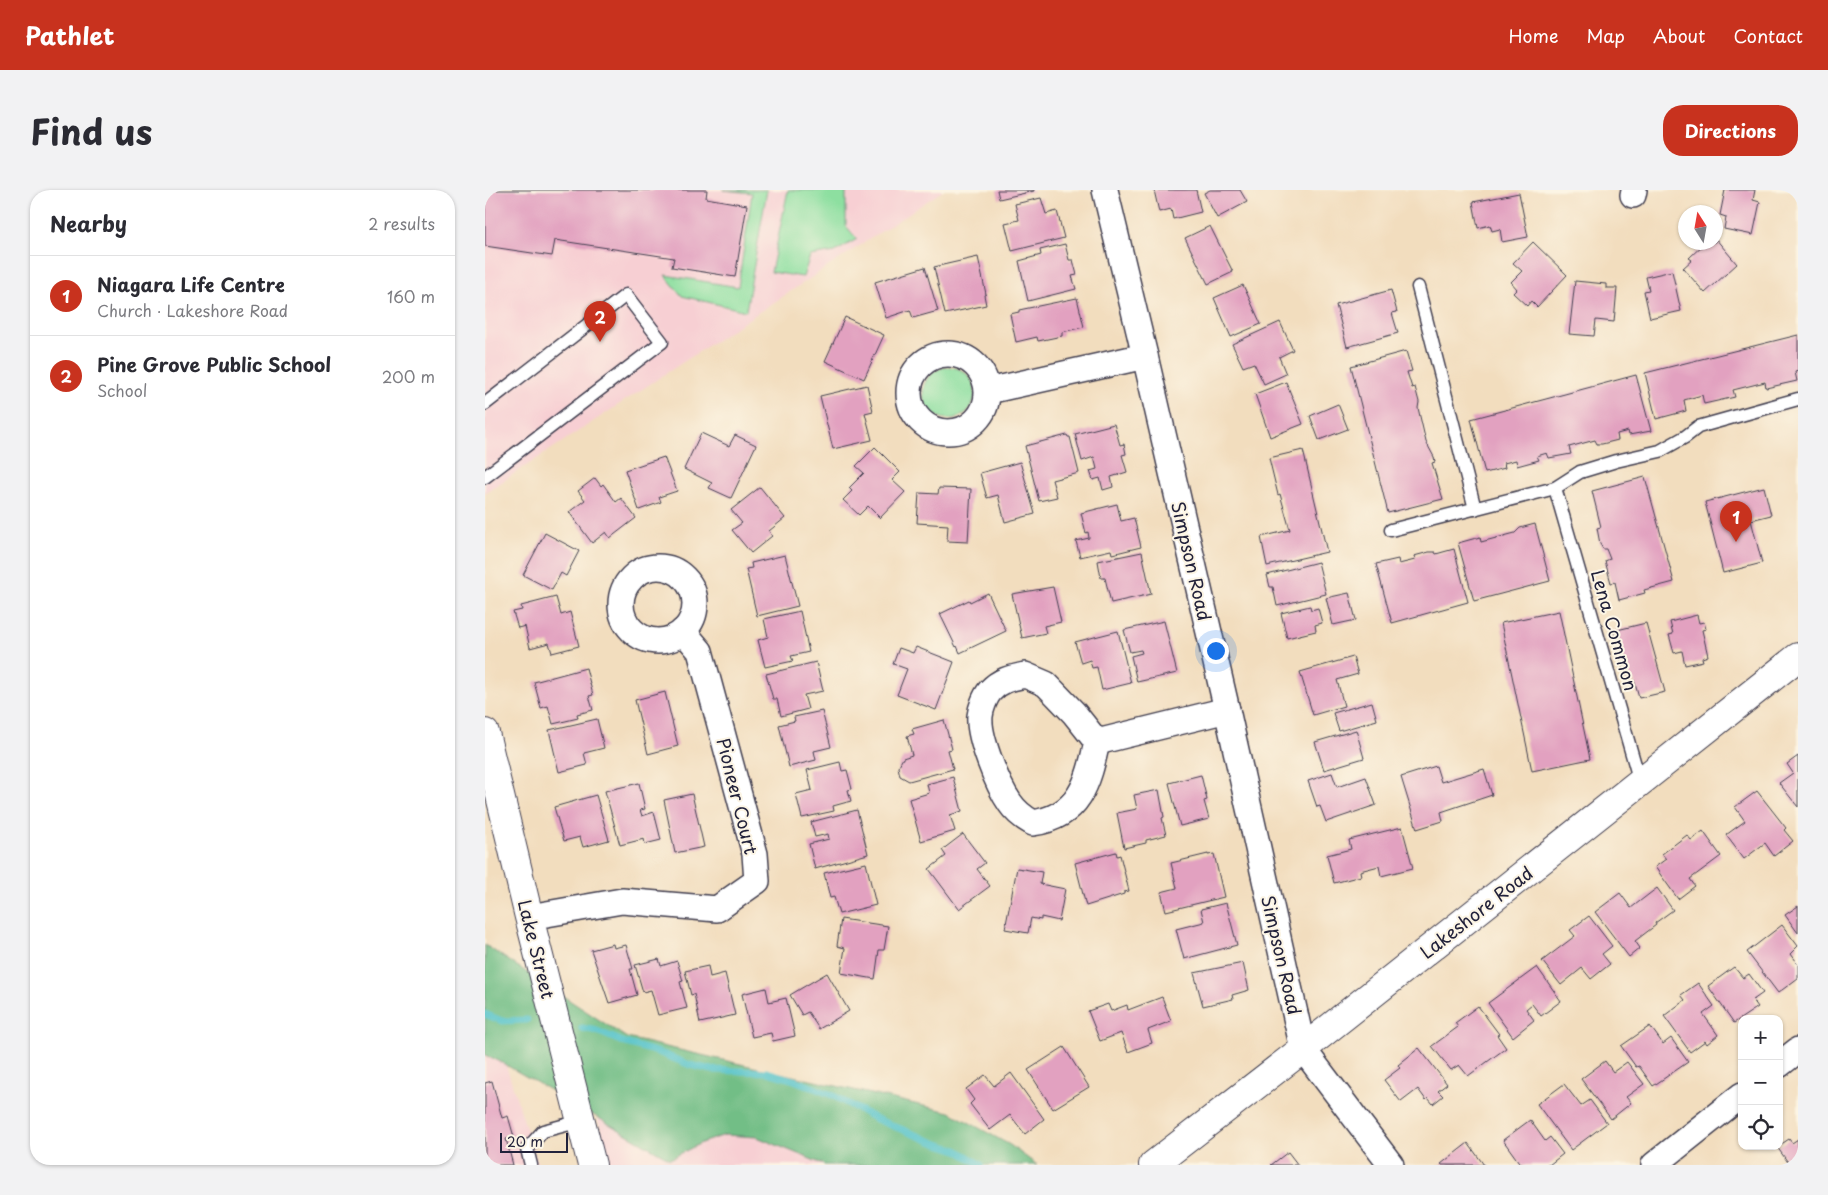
<!DOCTYPE html>
<html lang="en">
<head>
<meta charset="utf-8">
<style>
  body { margin:0; font-family:"Playpen Sans",sans-serif; background:#f2f2f3; color:#2b2b33 }
  .controls { position:absolute; right:15px; bottom:15px; display:grid; overflow:hidden; border-radius:10px; box-shadow:0 1px 4px #0004 }
  .controls button { width:45px; height:45px; display:grid; place-items:center; padding:0; border:0; border-bottom:1px solid #e1e1e2; background:#fff; color:#2b2b33; font:25px sans-serif }
  .compass { position:absolute; left:1193px; top:15px; width:45px; height:45px; border-radius:50%; background:#fff; box-shadow:0 1px 4px #0004; rotate:349deg }
  .scale { position:absolute; left:15px; bottom:12px; width:68px; box-sizing:border-box; padding-left:5px; border:2px solid #22223b; border-top:0; font-size:14px; line-height:18px; white-space:nowrap; color:#22223b; -webkit-text-stroke:4px #fcf5e5; paint-order:stroke }
  .you { position:absolute; left:730px; top:460px; width:18px; height:18px; margin:-12px; border:4px solid #fff; border-radius:50%; background:#1a73e8; box-shadow:0 0 0 8px #1a73e833 }
  .badge { display:grid; place-items:center; width:32px; height:32px; border-radius:50%; background:#c8321e; color:#fff; font-size:16px; font-weight:700 }
  .pin { position:absolute; translate:-50% -41px; filter:drop-shadow(0 1px 2px #0008) }
  .pin::after { content:''; position:absolute; top:26px; width:18px; height:15px; background:inherit; clip-path:polygon(0 0,100% 0,50% 100%) }
  .list { margin:0; padding:0; list-style:none }
  h2 { display:flex; justify-content:space-between; align-items:center; height:65px; margin:0; padding:0 20px; font-size:21px }
  h2 small { font-size:16px; font-weight:400; color:#7c7c81 }
  .list li { display:grid; grid-template-columns:32px 1fr auto; gap:15px; align-items:center; box-sizing:border-box; height:80px; padding:0 20px; border-top:1px solid #e1e1e2 }
  .list b { display:block; font-size:19px; white-space:nowrap }
  .list p { margin:0; font-size:16px; white-space:nowrap; color:#7c7c81 }
  .list em { font-size:16px; font-style:normal; color:#7c7c81 }
  .icon { flex:none; width:28px; height:28px; fill:none; stroke:currentColor; stroke-width:2; stroke-linecap:round; stroke-linejoin:round }
  .map { position:relative; flex:none; width:1313px; height:975px; overflow:hidden; border-radius:20px }
  header { display:flex; align-items:center; gap:30px; box-sizing:border-box; height:70px; padding:0 25px; background:#c8321e; color:#fff }
  header strong { font-size:24px }
  nav { display:flex; gap:28px; margin-inline-start:auto; font-size:18px }
  .intro { display:flex; align-items:center; justify-content:space-between; box-sizing:border-box; height:120px; padding:0 30px }
  h1 { margin:0; font-size:35px }
  .button { padding:12px 22px; border-radius:20px; background:#c8321e; color:#fff; font-size:18px; font-weight:700 }
  main { display:flex; gap:30px; padding:0 30px }
  aside { flex:1; background:#fff; border-radius:20px; box-shadow:0 1px 4px #0004 }
  .map>svg:first-child { display:block }
  .built { fill:#f7cfd3 }
  .green { fill:#8ddfa0; stroke:#58806e }
  .forest { fill:#72be86; stroke:#4a7060 }
  .lines { fill:none; stroke-linecap:round; stroke-linejoin:round }
  .stream { stroke:#55c3c9; stroke-width:7 }
  .building { fill:#e2a1c0 }
  .service-casing { stroke:#413e4f; stroke-width:15 }
  .minor-casing { stroke:#413e4f; stroke-width:28 }
  .tertiary-casing { stroke:#413e4f; stroke-width:30 }
  .secondary-casing { stroke:#413e4f; stroke-width:30 }
  .service { stroke:#fff; stroke-width:12 }
  .minor { stroke:#fff; stroke-width:25 }
  .tertiary { stroke:#fff; stroke-width:28 }
  .secondary { stroke:#fff; stroke-width:28 }
  .labels { text-anchor:middle; dominant-baseline:central; stroke-width:4; stroke-linejoin:round; paint-order:stroke }
  .street-label { font-size:18px; fill:#22223b; stroke:#fcf5e5 }
</style>
</head>
<body>
<header>
<strong>Pathlet</strong>
<nav><a>Home</a><a>Map</a><a>About</a><a>Contact</a></nav>
</header>
<div class="intro"><h1>Find us</h1><a class="button">Directions</a></div>
<main>
<aside>
<h2>Nearby<small>2 results</small></h2>
<ul class="list">
<li><span class="badge">1</span><div><b>Niagara Life Centre</b><p>Church · Lakeshore Road</p></div><em>160 m</em></li>
<li><span class="badge">2</span><div><b>Pine Grove Public School</b><p>School</p></div><em>200 m</em></li>
</ul>
</aside>
<div class="map">
<svg width="1313" height="975" viewBox="0 0 1313 975">
  <rect width="100%" height="100%" fill="#fcf5e5"/>
  <filter id="ink" filterUnits="userSpaceOnUse"><feTurbulence type="fractalNoise" baseFrequency=".02" numOctaves="2"/><feDisplacementMap in="SourceGraphic" scale="10" xChannelSelector="R" yChannelSelector="G"/><feConvolveMatrix kernelMatrix="1 2 1 2 8 2 1 2 1" color-interpolation-filters="sRGB"/></filter>
  <filter id="wash" filterUnits="userSpaceOnUse"><feTurbulence type="fractalNoise" baseFrequency=".0096" numOctaves="4" result="noise"/><feDisplacementMap in="SourceGraphic" scale="20" xChannelSelector="R" yChannelSelector="G"/><feGaussianBlur stdDeviation="1.12" result="paint"/><feColorMatrix in="noise" values="0 0 0 0 0 0 0 0 0 0 0 0 0 0 0 0 0 1.4 0 .05"/><feComposite in="paint" operator="in"/></filter>
  <g filter="url(#wash)">
    <rect width="100%" height="100%" fill="#f2ddbe"/>
    <g class="built">
      <polygon points="0,0 459,0 0,303"/>
      <polygon points="2,865 21,875 53,975 0,975 0,866"/>
      <polygon points="112,927 185,969 216,953 240,945 272,947 340,975 126,975"/>
    </g>
    <g class="green">
      <polygon points="238,0 282,0 261,121 197,106 180,85 253,97 267,3"/>
      <polygon points="303,0 361,0 361,36 372,49 350,62 325,66 318,87 286,82"/>
      <circle cx="464" cy="203" r="26"/>
    </g>
    <polygon class="forest" points="0,755 142,848 465,922 525,955 552,975 340,975 272,947 240,945 216,953 185,969 21,875 0,865"/>
    <g class="lines">
      <g class="stream">
        <polyline points="0,824 17,831 42,830"/>
        <polyline points="97,838 112,841 140,853 175,863 205,875 227,880 282,882 309,890 347,905 391,929 453,954 472,960 496,975"/>
      </g>
    </g>
    <g id="blocks">
      <g class="building">
        <polygon points="0,0 222,0 221,8 262,15 250,87 187,77 189,68 70,50 67,66 0,56"/>
        <polygon points="512,0 549,0 549,1 514,9"/>
        <polygon points="669,0 711,0 716,22 688,29 686,19 674,22"/>
        <polygon points="725,0 755,0 762,12 732,28 719,3"/>
        <polygon points="1240,0 1270,0 1268,10 1275,12 1268,45 1239,39 1241,27 1235,25"/>
        <polygon points="1034,3 1043,47 1017,52 1015,39 1007,41 1005,35 993,38 988,12"/>
        <polygon points="556,8 561,24 572,21 579,48 527,61 520,33 534,30 530,14"/>
        <polygon points="725,36 748,82 723,94 700,48"/>
        <polygon points="1230,48 1252,74 1220,103 1198,78 1207,70 1204,68 1221,52 1230,52"/>
        <polygon points="1048,52 1082,85 1052,117 1046,111 1042,116 1028,103 1032,99 1026,92 1037,81 1028,73"/>
        <polygon points="580,54 584,70 588,70 592,85 587,86 591,99 543,111 534,71 556,65 555,60"/>
        <polygon points="493,67 501,104 499,105 501,115 460,124 449,77"/>
        <polygon points="440,77 453,121 428,128 425,120 401,128 390,92"/>
        <polygon points="1187,81 1196,121 1165,128 1159,101 1164,100 1161,87"/>
        <polygon points="1090,91 1121,94 1121,98 1132,98 1129,132 1111,130 1109,146 1084,144"/>
        <polygon points="758,95 776,134 746,147 729,108"/>
        <polygon points="906,100 912,122 907,123 913,143 862,157 851,115"/>
        <polygon points="592,108 599,137 577,142 577,146 553,151 552,147 531,152 525,124 534,122 534,120"/>
        <polygon points="360,127 399,145 379,189 340,171"/>
        <polygon points="795,132 808,160 794,167 801,184 779,194 769,173 758,177 747,154"/>
        <polygon points="1313,145 1313,181 1310,182 1312,191 1281,198 1280,192 1248,200 1250,207 1219,214 1217,205 1199,210 1201,221 1171,229 1160,183"/>
        <polygon points="921,161 927,181 922,182 927,198 930,197 934,212 933,218 941,252 949,267 950,272 947,273 958,309 903,323 866,176"/>
        <polygon points="1151,185 1166,241 1144,245 1143,241 1132,244 1133,250 1117,254 1112,254 1110,250 1084,257 1086,264 1064,268 1062,263 1052,266 1054,270 1032,276 1031,270 1019,273 1020,278 1000,283 986,229"/>
        <polygon points="801,192 818,234 785,247 770,204"/>
        <polygon points="382,195 388,221 380,223 387,250 348,259 335,206"/>
        <polygon points="853,214 863,239 834,250 825,226"/>
        <polygon points="629,234 635,255 639,254 641,264 637,265 642,282 626,287 628,297 618,300 615,288 608,290 605,281 612,279 609,267 597,271 590,244"/>
        <polygon points="216,243 244,256 250,245 271,255 246,308 224,298 227,293 199,279"/>
        <polygon points="582,245 583,247 585,247 594,283 567,290 572,307 554,311 540,256"/>
        <polygon points="390,257 415,282 407,290 420,302 395,328 383,316 374,325 358,310 367,301 364,298 379,283 371,276"/>
        <polygon points="818,260 842,362 782,376 776,347 805,340 795,304 793,305 784,268"/>
        <polygon points="179,267 192,301 174,307 176,312 154,320 140,280"/>
        <polygon points="535,272 550,324 520,332 513,305 502,308 495,283"/>
        <polygon points="1160,287 1189,392 1159,400 1160,403 1134,410 1130,392 1126,393 1120,371 1125,369 1121,359 1118,359 1115,354 1112,338 1116,337 1107,301"/>
        <polygon points="110,288 116,296 118,294 131,312 136,308 151,328 125,348 121,342 107,353 84,322 100,310 93,301"/>
        <polygon points="275,297 300,328 284,341 287,346 266,363 247,340 257,333 246,320"/>
        <polygon points="1279,297 1286,325 1266,330 1277,373 1238,383 1220,312"/>
        <polygon points="454,298 486,299 483,352 462,351 463,335 432,333 434,303 453,304"/>
        <polygon points="632,314 636,331 649,328 656,357 627,364 626,360 595,367 591,351 604,348 603,342 601,343 596,323"/>
        <polygon points="1050,334 1065,391 989,411 973,353 995,347 996,352 1030,343 1035,338"/>
        <polygon points="60,343 94,361 81,386 76,383 67,400 38,385"/>
        <polygon points="969,359 983,412 907,433 891,374 913,369 914,374 930,370 929,366 944,362 950,362 951,364"/>
        <polygon points="657,362 666,404 626,413 620,388 616,388 613,371"/>
        <polygon points="300,365 313,416 272,426 261,379 267,378 266,373"/>
        <polygon points="833,372 841,404 792,416 788,397 785,397 782,385"/>
        <polygon points="568,397 576,432 559,436 561,443 537,448 527,404"/>
        <polygon points="503,403 521,441 475,463 472,456 471,457 455,424 484,410 485,412"/>
        <polygon points="864,403 871,430 848,435 841,408"/>
        <polygon points="71,407 76,425 85,422 94,456 67,463 64,453 45,458 40,436 33,438 28,422 37,420 36,416"/>
        <polygon points="825,416 826,420 833,418 837,433 830,435 831,441 802,448 796,423"/>
        <polygon points="315,421 324,462 306,466 308,471 280,477 273,450 283,447 279,429"/>
        <polygon points="1074,421 1105,569 1047,581 1016,433"/>
        <polygon points="1212,425 1214,433 1219,432 1221,439 1217,440 1223,466 1217,468 1218,471 1200,475 1197,461 1189,463 1184,445 1188,444 1185,432"/>
        <polygon points="679,431 692,483 652,492 646,466 657,463 656,460 645,462 639,440"/>
        <polygon points="1161,433 1180,502 1154,508 1149,490 1141,492 1128,441"/>
        <polygon points="633,441 646,493 617,500 612,477 607,478 605,470 596,473 590,452"/>
        <polygon points="431,457 469,472 451,520 412,505 422,479 408,474 414,458 428,463"/>
        <polygon points="868,467 873,484 852,490 859,516 828,525 815,482"/>
        <polygon points="331,472 338,501 319,505 323,519 296,526 292,509 288,509 281,484"/>
        <polygon points="101,478 108,505 104,506 108,520 92,524 93,528 68,534 63,516 56,518 49,492"/>
        <polygon points="180,502 193,556 163,564 150,510"/>
        <polygon points="887,512 892,530 854,541 848,523"/>
        <polygon points="337,521 346,557 329,561 331,570 304,577 294,535 310,531 309,527"/>
        <polygon points="112,529 119,558 99,563 102,575 74,582 64,540"/>
        <polygon points="459,530 467,559 463,560 468,579 424,591 415,586 413,577 418,568 427,565 422,546 429,544 427,539"/>
        <polygon points="871,540 879,568 839,580 830,552"/>
        <polygon points="1313,566 1313,617 1294,593 1308,583 1302,574"/>
        <polygon points="355,572 357,581 362,580 367,599 363,600 366,611 348,616 349,621 317,628 311,604 327,600 322,580"/>
        <polygon points="951,576 956,592 999,579 1007,605 956,622 958,631 932,639 916,587"/>
        <polygon points="847,583 852,597 881,587 891,615 841,632 835,616 832,617 823,591"/>
        <polygon points="716,585 722,610 719,611 724,629 695,636 684,593"/>
        <polygon points="468,587 477,621 465,625 470,641 436,651 424,609 444,603 442,594"/>
        <polygon points="154,593 160,619 155,620 157,626 169,622 176,650 160,654 159,649 135,655 120,601"/>
        <polygon points="674,600 679,627 677,628 681,645 661,650 661,653 639,658 632,623 652,619 649,605"/>
        <polygon points="1272,601 1301,638 1299,640 1308,651 1289,666 1280,653 1259,669 1241,645 1260,631 1250,617"/>
        <polygon points="207,604 219,657 190,663 179,610"/>
        <polygon points="111,605 124,650 98,657 95,647 79,651 69,617"/>
        <polygon points="372,620 383,664 330,679 324,654 344,649 343,644 330,647 326,632"/>
        <polygon points="917,637 928,678 896,686 894,676 875,681 876,686 849,693 842,665 866,659 864,650"/>
        <polygon points="1218,641 1236,666 1205,689 1210,696 1193,709 1170,677 1181,669 1177,664 1202,645 1206,650"/>
        <polygon points="478,644 500,673 492,679 505,696 474,719 444,679 461,666 457,660"/>
        <polygon points="631,662 632,666 635,665 644,701 639,702 639,704 601,716 590,673"/>
        <polygon points="723,664 723,665 729,664 739,707 681,721 676,702 692,698 686,673"/>
        <polygon points="381,673 391,715 354,724 349,707 345,708 339,683"/>
        <polygon points="532,678 557,682 555,694 580,699 574,731 556,727 556,730 546,728 543,743 520,739"/>
        <polygon points="1172,698 1188,720 1170,733 1171,735 1150,751 1155,758 1144,767 1110,722 1135,703 1146,718"/>
        <polygon points="741,713 752,755 699,769 691,739 719,732 716,719"/>
        <polygon points="1313,716 1313,743 1300,725"/>
        <polygon points="1104,726 1127,756 1117,764 1125,774 1106,789 1097,778 1076,795 1057,771 1090,746 1085,740"/>
        <polygon points="356,729 403,736 399,760 394,760 390,789 356,783 360,758 352,756"/>
        <polygon points="1297,735 1313,756 1305,764 1313,775 1313,788 1293,803 1262,762"/>
        <polygon points="128,754 129,758 141,755 148,779 145,779 152,805 124,813 106,760"/>
        <polygon points="174,769 176,776 192,771 198,791 195,792 202,818 173,825 166,800 158,802 150,775"/>
        <polygon points="758,773 764,800 747,805 748,809 718,816 709,783"/>
        <polygon points="223,776 225,787 240,783 250,825 215,833 209,804 206,805 200,781"/>
        <polygon points="1052,777 1076,811 1056,826 1047,814 1041,819 1049,830 1028,847 1003,813"/>
        <polygon points="1249,777 1258,788 1264,784 1278,803 1268,810 1273,817 1249,833 1223,796"/>
        <polygon points="342,783 364,821 334,839 323,822 317,825 305,805"/>
        <polygon points="1213,793 1229,816 1218,824 1233,845 1222,854 1220,851 1205,862 1179,826 1200,810 1196,805"/>
        <polygon points="281,798 284,812 301,808 310,846 288,851 286,843 267,847 257,804"/>
        <polygon points="677,807 686,831 663,840 667,853 643,862 636,843 615,851 603,821 623,814 626,821 642,815 643,820"/>
        <polygon points="993,816 1014,844 1012,845 1021,858 983,886 974,875 966,880 947,856 973,837 970,833"/>
        <polygon points="1165,836 1178,854 1186,848 1203,872 1168,896 1154,876 1151,877 1136,856"/>
        <polygon points="579,857 604,897 568,919 543,880"/>
        <polygon points="934,858 962,894 953,901 958,906 948,914 943,908 941,910 933,899 916,912 899,890 915,878 913,875"/>
        <polygon points="1120,871 1128,882 1142,872 1159,894 1141,907 1146,913 1126,929 1096,889"/>
        <polygon points="526,883 559,929 540,944 525,925 505,940 485,914 489,910 481,899 500,885 509,896"/>
        <polygon points="7,891 17,928 23,926 29,947 21,949 28,975 0,975 0,893"/>
        <polygon points="1079,894 1096,916 1105,910 1122,933 1086,960 1052,914"/>
        <polygon points="1045,930 1060,951 1065,947 1078,964 1064,975 1036,975 1018,950"/>
        <polygon points="1304,949 1307,953 1313,949 1313,975 1305,975 1292,957"/>
        <polygon points="983,953 999,975 957,975 956,974"/>
        <polygon points="803,962 813,975 786,975"/>
      </g>
    </g>
  </g>
  <g filter="url(#ink)">
    <use href="#blocks" fill-opacity="0" stroke="#413e4f" stroke-width="1"/>
    <g class="lines">
      <defs>
        <g id="service">
          <polyline points="933,97 990,319"/>
          <polyline points="0,214 141,105 177,152 0,287"/>
          <polyline points="1070,298 1155,592"/>
          <polyline points="906,340 1070,298 1095,282 1131,271 1175,261 1200,247 1213,237 1313,209"/>
          <polyline points="46,975 42,959 58,941 96,931"/>
        </g>
        <g id="minor">
          <polyline points="620,0 660,166 742,520 818,859 906,975"/>
          <polyline points="1148,5 1149,0"/>
          <circle cx="463" cy="203" r="39"/>
          <polyline points="503,201 660,166"/>
          <circle cx="173" cy="414" r="37"/>
          <path d="M540,485L561,494L589,523L612,552C603,593 595,626 548,633C539,628 531,622 525,613C513,596 493,547 495,526C496,518 500,507 505,501C515,490 526,488 540,485Z"/>
          <polyline points="612,552 742,520"/>
          <polyline points="44,727 137,711 232,719 272,691 270,664 215,461 198,441"/>
          <polyline points="1294,875 1313,860"/>
          <polyline points="1169,975 1257,905"/>
        </g>
        <polyline id="tertiary" points="0,543 44,727 107,975"/>
        <polyline id="secondary" points="668,975 818,859 1313,467"/>
      </defs>
      <use href="#service" class="service-casing"/>
      <use href="#minor" class="minor-casing"/>
      <use href="#tertiary" class="tertiary-casing"/>
      <use href="#secondary" class="secondary-casing"/>
      <use href="#service" class="service"/>
      <use href="#minor" class="minor"/>
      <use href="#tertiary" class="tertiary"/>
      <use href="#secondary" class="secondary"/>
    </g>
  </g>
  <g class="labels">
    <g class="street-label">
      <text transform="translate(707 371) rotate(77)">Simpson Road</text>
      <text transform="translate(1130 440) rotate(74)">Lena Common</text>
      <text transform="translate(253 606) rotate(76)">Pioneer Court</text>
      <text transform="translate(991 722) rotate(-38)">Lakeshore Road</text>
      <text transform="translate(52 759) rotate(76)">Lake Street</text>
      <text transform="translate(797 765) rotate(77)">Simpson Road</text>
    </g>
  </g>
</svg>
<div class="controls">
<button>+</button>
<button>−</button>
<button><svg class="icon" aria-label="locate" viewBox="0 0 24 24"><circle cx="12" cy="12" r="6"/><path d="M12 2v4M12 18v4M2 12h4M18 12h4"/></svg></button>
</div>
<svg class="compass" viewBox="-18 -18 36 36"><path d="M0-13l5 13h-10z" fill="#e53935"/><path d="M0 13l5-13h-10z" fill="#7c7c81"/></svg>
<div class="scale">20 m</div>
<div class="you"></div>
<div class="pin badge" style="left:1251px;top:352px">1</div>
<div class="pin badge" style="left:115px;top:152px">2</div>
</div>
</main>
</body>
</html>
